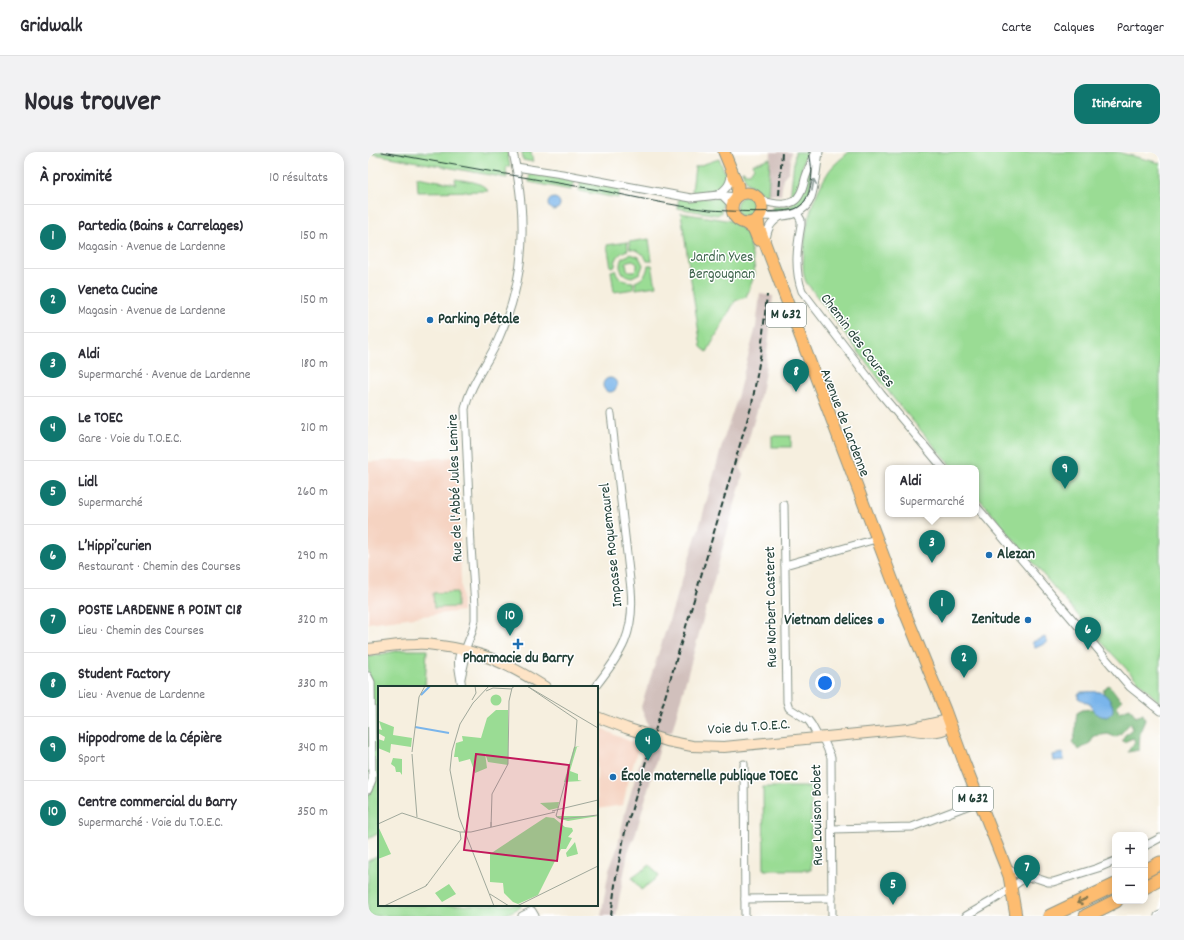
<!DOCTYPE html>
<html lang="fr">
<head>
<meta charset="utf-8">
<style>
  body { margin:0; font-family:Dekko,sans-serif; background:#f2f2f3; color:#2b2b33 }
  .controls { position:absolute; right:12px; bottom:12px; display:grid; overflow:hidden; border-radius:8px; box-shadow:0 2px 10px #0003 }
  .controls button { width:36px; height:36px; display:grid; place-items:center; padding:0; border:0; border-bottom:1px solid #e1e1e2; background:#fff; color:#2b2b33; font:20px sans-serif }
  .you { position:absolute; left:457px; top:531px; width:14px; height:14px; margin:-10px; border:3px solid #fff; border-radius:50%; background:#1a73e8; box-shadow:0 0 0 6px #1a73e833 }
  .badge { display:grid; place-items:center; width:26px; height:26px; border-radius:50%; background:#0f766e; color:#fff; font-size:13px; font-weight:700 }
  .pin { position:absolute; translate:-50% -33px; filter:drop-shadow(0 1px 2px #0008) }
  .pin::after { content:''; position:absolute; top:21px; width:14px; height:12px; background:inherit; clip-path:polygon(0 0,100% 0,50% 100%) }
  .popup { position:absolute; left:517px; top:313px; width:94px; height:52px; box-sizing:border-box; display:grid; place-content:center; border-radius:8px; background:#fff; filter:drop-shadow(0 1px 3px #0005); font-size:13px; white-space:nowrap; color:#7c7c81 }
  .popup b { font-size:15px; color:#2b2b33 }
  .popup::after { content:''; position:absolute; left:50%; top:100%; margin-left:-8px; border:8px solid transparent; border-top-color:#fff }
  .list { margin:0; padding:0; list-style:none }
  h2 { display:flex; justify-content:space-between; align-items:center; height:52px; margin:0; padding:0 16px; font-size:17px }
  h2 small { font-size:13px; font-weight:400; color:#7c7c81 }
  .list li { display:grid; grid-template-columns:26px 1fr auto; gap:12px; align-items:center; box-sizing:border-box; height:64px; padding:0 16px; border-top:1px solid #e1e1e2 }
  .list b { display:block; font-size:15px; white-space:nowrap }
  .list p { margin:0; font-size:13px; white-space:nowrap; color:#7c7c81 }
  .list em { font-size:13px; font-style:normal; color:#7c7c81 }
  .map { position:relative; flex:none; width:792px; height:764px; overflow:hidden; border-radius:12px }
  header { display:flex; align-items:center; gap:24px; box-sizing:border-box; height:56px; padding:0 20px; background:#fff; border-bottom:1px solid #e1e1e2 }
  header strong { font-size:19px }
  nav { display:flex; gap:22px; margin-inline-start:auto; font-size:14px }
  .intro { display:flex; align-items:center; justify-content:space-between; box-sizing:border-box; height:96px; padding:0 24px }
  h1 { margin:0; font-size:28px }
  .button { padding:10px 18px; border-radius:12px; background:#0f766e; color:#fff; font-size:14px; font-weight:700 }
  main { display:flex; gap:24px; padding:0 24px }
  aside { flex:1; background:#fff; border-radius:12px; box-shadow:0 2px 10px #0003 }
  .map>svg:first-child { display:block }
  .built { fill:#f5d3c1 }
  .industrial { fill:#d1c0bc }
  .green { fill:#9adc94; stroke:#5c8c64; fill-rule:evenodd }
  .forest { fill:#7bbc7e; stroke:#4d7c59 }
  .water { fill:#7ab5eb; stroke:#4c7990 }
  .lines { fill:none; stroke-linecap:round; stroke-linejoin:round }
  .street-casing { stroke:#8a968a; stroke-width:9 }
  .secondary-casing { stroke:#8a968a; stroke-width:12 }
  .primary-casing { stroke:#8a968a; stroke-width:13 }
  .highway-casing { stroke:#8a968a; stroke-width:15 }
  .street { stroke:#fff; stroke-width:7 }
  .secondary { stroke:#fee4c6; stroke-width:10 }
  .primary { stroke:#fdbc70; stroke-width:11 }
  .highway { stroke:#fdbc70; stroke-width:13 }
  .tram { stroke:#1f3d34; stroke-width:1 }
  .rail { stroke:#1f3d34; stroke-width:2; stroke-dasharray:6 3; stroke-linecap:butt }
  .oneway { stroke:#8f9e9a }
  .oneway2 { stroke:#83764f }
  .poi-dot { fill:#1f6fb2; stroke:#fff; stroke-width:1.5 }
  .labels { text-anchor:middle; dominant-baseline:central; stroke-width:3; stroke-linejoin:round; paint-order:stroke }
  .shield { fill:#fff; stroke:#627771; stroke-width:1 }
  .shield-label { font-size:14px; font-weight:bold; fill:#1f3d34 }
  .park-label { font-size:15px; fill:#3e654c; stroke:#fff }
  .poi-label { font-size:15px; font-weight:bold; fill:#1f3d34; stroke:#fff; text-anchor:start }
  .street-label { font-size:15px; fill:#1f3d34; stroke:#fff }
  .inset-river { fill:none; stroke:#7ab5eb; stroke-width:2 }
  .inset-road { fill:none; stroke:#a0a89b; stroke-width:1 }
  .view { fill:#c2185b; fill-opacity:0.15; stroke:#c2185b; stroke-width:2 }
  .inset-edge { fill:none; stroke:#1f3d34; stroke-width:2 }
</style>
</head>
<body>
<header>
<strong>Gridwalk</strong>
<nav><a>Carte</a><a>Calques</a><a>Partager</a></nav>
</header>
<div class="intro"><h1>Nous trouver</h1><a class="button">Itinéraire</a></div>
<main>
<aside>
<h2>À proximité<small>10 résultats</small></h2>
<ul class="list">
<li><span class="badge">1</span><div><b>Partedia (Bains &amp; Carrelages)</b><p>Magasin · Avenue de Lardenne</p></div><em>150 m</em></li>
<li><span class="badge">2</span><div><b>Veneta Cucine</b><p>Magasin · Avenue de Lardenne</p></div><em>150 m</em></li>
<li><span class="badge">3</span><div><b>Aldi</b><p>Supermarché · Avenue de Lardenne</p></div><em>180 m</em></li>
<li><span class="badge">4</span><div><b>Le TOEC</b><p>Gare · Voie du T.O.E.C.</p></div><em>210 m</em></li>
<li><span class="badge">5</span><div><b>Lidl</b><p>Supermarché</p></div><em>260 m</em></li>
<li><span class="badge">6</span><div><b>L’Hippi’curien</b><p>Restaurant · Chemin des Courses</p></div><em>290 m</em></li>
<li><span class="badge">7</span><div><b>POSTE LARDENNE R POINT C18</b><p>Lieu · Chemin des Courses</p></div><em>320 m</em></li>
<li><span class="badge">8</span><div><b>Student Factory</b><p>Lieu · Avenue de Lardenne</p></div><em>330 m</em></li>
<li><span class="badge">9</span><div><b>Hippodrome de la Cépière</b><p>Sport</p></div><em>340 m</em></li>
<li><span class="badge">10</span><div><b>Centre commercial du Barry</b><p>Supermarché · Voie du T.O.E.C.</p></div><em>350 m</em></li>
</ul>
</aside>
<div class="map">
<svg width="792" height="764" viewBox="0 0 792 764">
  <rect width="100%" height="100%" fill="#fff"/>
  <filter id="ink" filterUnits="userSpaceOnUse"><feTurbulence type="fractalNoise" baseFrequency=".025" numOctaves="2"/><feDisplacementMap in="SourceGraphic" scale="8" xChannelSelector="R" yChannelSelector="G"/><feConvolveMatrix kernelMatrix="1 2 1 2 8 2 1 2 1" color-interpolation-filters="sRGB"/></filter>
  <filter id="wash" filterUnits="userSpaceOnUse"><feTurbulence type="fractalNoise" baseFrequency=".012" numOctaves="4" result="noise"/><feDisplacementMap in="SourceGraphic" scale="16" xChannelSelector="R" yChannelSelector="G"/><feGaussianBlur stdDeviation="0.9" result="paint"/><feColorMatrix in="noise" values="0 0 0 0 0 0 0 0 0 0 0 0 0 0 0 0 0 1.4 0 .05"/><feComposite in="paint" operator="in"/></filter>
  <g filter="url(#wash)">
    <rect width="100%" height="100%" fill="#f6efdf"/>
    <g class="built">
      <polygon points="89,305 94,459 0,471 0,310"/>
      <polygon points="229,574 249,584 271,593 259,634 255,653 229,657"/>
    </g>
    <g class="industrial">
      <polygon points="403,0 423,0 421,19 415,26 413,43 400,42"/>
      <polygon points="392,142 405,144 401,185 397,220 390,255 372,317 375,323 304,579 293,583 289,597 291,599 267,684 260,700 248,764 233,764 241,718 249,697 258,657 277,594 280,594 283,581 273,555 333,369 356,286 367,253 388,175"/>
    </g>
    <g class="green">
      <polygon points="0,0 139,0 142,14 138,15 139,26 0,1"/>
      <polygon points="154,0 163,0 165,10 155,8"/>
      <path d="M427,0H439C431,13 436,39 422,47Z"/>
      <path d="M481,0H749L792,11V551C726,487 668,413 608,343V316H585L526,247L438,130C434,120 435,111 436,100C437,71 445,44 461,19C466,12 474,6 481,0Z"/>
      <path d="M449,1C446,20 445,54 423,60C417,61 411,61 405,61L404,55L417,54L424,53Z"/>
      <polygon points="402,6 400,42 398,44 379,31 374,19 375,19 378,21 382,21 386,15 385,12"/>
      <path d="M351,7C353,12 357,19 358,25C360,39 336,39 327,40L324,39L327,15Z"/>
      <polygon points="162,19 204,27 206,29 203,38 161,30"/>
      <path d="M49,25L88,32L87,27C98,29 114,29 120,39L50,40Z"/>
      <polygon points="213,28 252,35 250,46 211,39"/>
      <circle cx="379" cy="55" r="11"/>
      <polygon points="311,46 349,46 355,47 353,61 349,63 309,56"/>
      <polygon points="313,61 364,69 379,81 386,113 387,122 378,145 367,149 339,200 333,195"/>
      <path d="M281,87L284,109H279C276,101 270,98 262,97L261,90Z"/>
      <path d="M259,90L260,98C252,100 247,106 247,114L243,115L239,93Z"/>
      <path d="M263,102L271,105L275,113L272,121L264,125C254,124 249,116 254,106ZM265,108L269,112V116L266,119H261L259,117L258,111L260,109Z"/>
      <path d="M280,113H284L288,134L268,137L267,130C275,127 279,122 280,113Z"/>
      <path d="M247,118C250,126 256,130 265,130L266,137L246,140L243,119Z"/>
      <rect x="404" y="284" width="19" height="11"/>
      <polygon points="89,440 89,455 66,456 65,441"/>
      <polygon points="33,498 59,498 57,535 11,535 11,681 0,687 0,505"/>
      <polygon points="395,635 443,635 443,718 396,718"/>
      <polygon points="11,703 11,753 152,753 153,755 135,764 0,764 0,708"/>
      <polygon points="282,713 291,724 273,738 264,726"/>
    </g>
    <path class="forest" d="M740,533C747,538 747,543 754,548L749,554L751,560L762,556L768,565L775,562L777,568L772,580L771,598L760,600C762,595 765,594 767,589L765,586L756,590L754,588L757,583L764,577L763,571C756,576 756,581 747,585L740,582L726,584L723,590L711,598L704,590C709,583 707,570 709,561L714,558L724,557L730,563L737,544L735,541L736,537Z"/>
    <g class="water">
      <circle cx="186" cy="52" r="6"/>
      <circle cx="242" cy="233" r="7"/>
      <polygon points="677,485 679,491 667,496 664,490"/>
      <path d="M713,540C719,540 726,539 732,540C738,541 746,552 745,558C745,561 741,563 739,565L733,564L727,561L723,553L710,546V542Z"/>
      <polygon points="695,601 696,608 685,609 684,603"/>
    </g>
  </g>
  <g filter="url(#ink)">
    <g class="lines">
      <defs>
        <g id="street">
          <polyline points="148,15 194,22 323,46 350,43 368,45"/>
          <path d="M350,43C359,36 363,32 363,21"/>
          <polyline points="355,44 364,53"/>
          <path d="M392,48C405,52 425,57 432,42C435,37 436,31 437,27C440,17 444,9 448,0"/>
          <path d="M429,61L433,68V73C429,95 426,117 434,139L513,242L575,316"/>
          <path d="M392,64C403,64 419,66 430,60C434,58 439,54 441,50C447,40 449,12 451,0"/>
          <path d="M398,89C399,77 402,71 413,64"/>
          <polyline points="416,353 419,550 421,556 440,568 443,572 449,583 456,589 463,605 464,764"/>
          <polyline points="608,354 762,535 792,559"/>
          <polyline points="417,413 508,387"/>
          <polyline points="0,524 3,530 4,628 0,638"/>
          <path d="M93,526L98,504L97,498L104,480L107,468V454L103,394L97,257C102,232 120,211 130,188C146,153 155,112 154,73C154,48 150,24 145,0"/>
          <path d="M94,535C93,527 88,509 92,502C93,500 96,499 97,498"/>
          <path d="M227,535C254,501 267,481 263,437L243,262"/>
          <polyline points="376,612 377,764"/>
          <polyline points="464,677 544,675 612,649"/>
          <polyline points="777,694 792,686"/>
          <polyline points="638,716 647,721 659,723 680,730 685,730 730,716 747,709"/>
          <polyline points="377,747 464,746"/>
          <polyline points="154,764 164,759 167,764"/>
          <polyline points="598,764 629,746 655,727 664,726"/>
          <polyline points="790,764 792,763"/>
        </g>
        <g id="secondary">
          <path d="M0,497C16,495 32,492 48,492C57,491 65,493 73,494C114,499 142,513 177,535"/>
          <path d="M229,565L258,576L299,589L324,594L356,595L540,577L575,569L581,571C580,572 580,575 578,576C571,582 549,579 540,577"/>
        </g>
        <g id="primary">
          <polyline points="356,0 370,34 369,44"/>
          <circle cx="379" cy="56" r="15"/>
          <polyline points="390,67 391,75 398,94 534,453 577,558 596,610 638,716 641,724 648,764"/>
          <polyline points="377,71 386,78 390,88"/>
        </g>
        <g id="highway">
          <polyline points="777,719 792,711"/>
          <polyline points="777,735 792,727"/>
          <polyline points="682,764 747,733"/>
          <polyline points="718,764 748,749"/>
        </g>
      </defs>
      <use href="#street" class="street-casing"/>
      <use href="#secondary" class="secondary-casing"/>
      <use href="#primary" class="primary-casing"/>
      <use href="#highway" class="highway-casing"/>
      <use href="#street" class="street"/>
      <use href="#secondary" class="secondary"/>
      <use href="#primary" class="primary"/>
      <use href="#highway" class="highway"/>
      <path class="tram" d="M14,0C86,13 159,26 231,38C267,45 305,54 342,58C357,59 418,62 429,56C447,45 445,18 441,0"/>
      <g class="rail">
        <polyline points="411,43 414,0"/>
        <polyline points="243,764 248,725 257,680 384,252 393,200 399,143"/>
      </g>
    </g>
    <defs><path id="oneway-shaft" d="M-6 0H5M1.5-3L5.5 0L1.5 3" fill="none" stroke-width="1.6" stroke-linecap="round" stroke-linejoin="round"/></defs>
    <use class="oneway" href="#oneway-shaft" transform="translate(445 33) rotate(-80)"/>
    <use class="oneway2" href="#oneway-shaft" transform="translate(714 749) rotate(155)"/>
  </g>
  <g class="poi-dot">
    <circle cx="62" cy="168" r="4"/>
    <circle cx="621" cy="403" r="4"/>
    <circle cx="660" cy="468" r="4"/>
    <circle cx="513" cy="469" r="4"/>
    <path d="M148 486h4v4h4v4h-4v4h-4v-4h-4v-4h4z"/>
    <circle cx="245" cy="625" r="4"/>
  </g>
  <g class="labels">
    <g class="shield">
      <rect x="398" y="151" width="40" height="24" rx="3"/>
      <rect x="585" y="635" width="40" height="24" rx="3"/>
    </g>
    <g class="shield-label">
      <text x="418" y="163">M 632</text>
      <text x="605" y="647">M 632</text>
    </g>
    <g class="park-label">
      <text x="354" y="106">Jardin Yves<tspan x="354" dy="17">Bergougnan</tspan></text>
    </g>
    <g class="poi-label">
      <text x="70" y="168">Parking Pétale</text>
      <text x="629" y="403">Alezan</text>
      <text x="652" y="468" text-anchor="end">Zenitude</text>
      <text x="505" y="469" text-anchor="end">Vietnam delices</text>
      <text x="150" y="507" text-anchor="middle">Pharmacie du Barry</text>
      <text x="253" y="625">École maternelle publique TOEC</text>
    </g>
    <g class="street-label">
      <text transform="translate(489 189) rotate(53)">Chemin des Courses</text>
      <text transform="translate(476 271) rotate(69)">Avenue de Lardenne</text>
      <text transform="translate(88 336) rotate(-92)">Rue de l'Abbé Jules Lemire</text>
      <text transform="translate(244 393) rotate(-96)">Impasse Roquemaurel</text>
      <text transform="translate(404 455) rotate(-91)">Rue Norbert Casteret</text>
      <text transform="translate(381 576) rotate(-4)">Voie du T.O.E.C.</text>
      <text transform="translate(450 663) rotate(-91)">Rue Louison Bobet</text>
    </g>
  </g>
  <g transform="translate(10 534)">
    <rect width="220" height="220" fill="#f6efdf"/>
    <path d="M112.5 14a5.5 5.5 0 1 1 11 0a5.5 5.5 0 1 1-11 0ZM118,24H130V79L110,76L107,67L109,82L97,87L92,73L81,76L80,71H76L78,57L85,55L84,50L103,52L109,32ZM1,35L16,41L15,49L34,52L33,61L13,58L12,67L0,62V53L6,55L7,51L0,47V43L4,44ZM202,60L199,61L192,85L200,88V94L204,95L186,96L196,61ZM15,72L24,73V89L22,86H18L17,81L13,78ZM181,116L180,122L171,124L162,117ZM177,127L179,131L181,132L179,130H220L190,135L179,132ZM168,131L176,132L187,141L194,142L195,145L190,151L194,152L188,163H183L160,209L140,218L135,216L126,207L125,197L112,196V168ZM0,140L13,168L0,173ZM197,156L200,168L189,171L188,167ZM71,198L78,208L64,216L57,207Z" fill="#9adc94"/>
    <path class="inset-river" d="M43,9L52,0M37,41L71,47"/>
    <path class="inset-road" d="M111,0L95,17L82,38L74,65L72,84L81,131L116,220M149,0L220,42M149,0L199,34L197,60L178,130L183,133L220,129M108,5L115,2L134,3M94,14L98,7L97,0M34,66L41,11L47,0M34,68L39,131M174,125L220,114M113,136V141L114,108L130,78L131,15L134,2L137,0M0,138L24,127L82,146H93L177,126M49,198L48,200L83,153L82,146M112,208L131,220M6,220L48,200M139,220L220,180"/>
    <path class="view" d="M98,68L191,79L179,175L86,164Z"/>
    <rect width="220" height="220" class="inset-edge"/>
  </g>
</svg>
<div class="controls">
<button>+</button>
<button>−</button>
</div>
<div class="you"></div>
<div class="pin badge" style="left:574px;top:471px">1</div>
<div class="pin badge" style="left:596px;top:526px">2</div>
<div class="pin badge" style="left:564px;top:411px">3</div>
<div class="popup"><b>Aldi</b>Supermarché</div>
<div class="pin badge" style="left:280px;top:609px">4</div>
<div class="pin badge" style="left:525px;top:753px">5</div>
<div class="pin badge" style="left:720px;top:498px">6</div>
<div class="pin badge" style="left:659px;top:736px">7</div>
<div class="pin badge" style="left:428px;top:240px">8</div>
<div class="pin badge" style="left:697px;top:337px">9</div>
<div class="pin badge" style="left:142px;top:484px">10</div>
</div>
</main>
</body>
</html>
